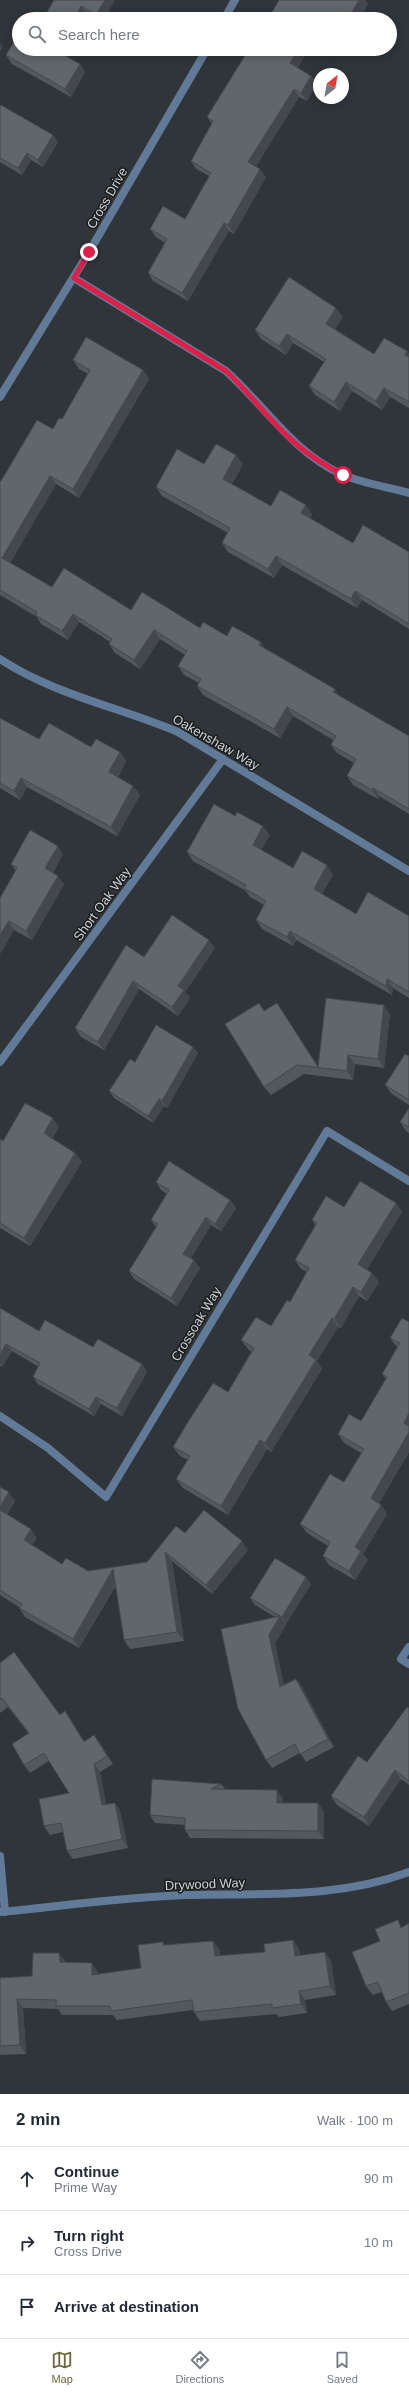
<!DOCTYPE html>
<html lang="en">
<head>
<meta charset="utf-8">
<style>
  body { margin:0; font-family:Helvetica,sans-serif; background:#f6f6f7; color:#1f2937 }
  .compass { position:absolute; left:313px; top:68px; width:36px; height:36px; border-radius:50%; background:#fff; box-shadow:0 2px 10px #0003; rotate:31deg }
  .stop { position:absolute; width:12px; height:12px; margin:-9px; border:3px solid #e11d48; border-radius:50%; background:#fff }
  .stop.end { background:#e11d48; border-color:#fff; box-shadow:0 1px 4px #0008 }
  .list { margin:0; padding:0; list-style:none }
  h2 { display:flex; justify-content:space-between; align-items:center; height:52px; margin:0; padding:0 16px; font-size:17px }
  h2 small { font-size:13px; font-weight:400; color:#747a83 }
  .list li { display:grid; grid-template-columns:26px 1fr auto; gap:12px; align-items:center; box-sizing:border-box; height:64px; padding:0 16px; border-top:1px solid #e0e1e3 }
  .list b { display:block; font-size:15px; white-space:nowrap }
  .list p { margin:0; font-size:13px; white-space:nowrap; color:#747a83 }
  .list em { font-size:13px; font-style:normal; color:#747a83 }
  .icon { flex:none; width:22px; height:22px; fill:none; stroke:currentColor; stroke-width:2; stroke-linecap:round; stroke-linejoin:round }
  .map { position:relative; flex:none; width:409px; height:2094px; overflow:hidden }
  .search { position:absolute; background:#fff; box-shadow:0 2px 10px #0003; left:12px; right:12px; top:12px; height:44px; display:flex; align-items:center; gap:10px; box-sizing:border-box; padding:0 14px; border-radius:22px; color:#747a83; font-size:15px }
  .sheet { height:244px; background:#fff }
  nav { display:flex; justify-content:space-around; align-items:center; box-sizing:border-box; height:56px; border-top:1px solid #e0e1e3; background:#fff; font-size:11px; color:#747a83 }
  nav a { display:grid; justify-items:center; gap:2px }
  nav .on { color:#6b6a38 }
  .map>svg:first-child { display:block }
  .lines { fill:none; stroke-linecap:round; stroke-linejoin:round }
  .street { stroke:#607a98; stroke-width:8 }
  .wall { fill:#53585c }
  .shaded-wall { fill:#44474b }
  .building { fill:#61666b; stroke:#44474b }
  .route { stroke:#e11d48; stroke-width:5 }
  .labels { text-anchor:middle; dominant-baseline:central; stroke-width:3; stroke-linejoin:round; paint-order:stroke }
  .street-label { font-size:13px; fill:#cfd2d5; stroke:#1a1c1e }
</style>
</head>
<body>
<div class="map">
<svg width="409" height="2094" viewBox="0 0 409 2094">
  <rect width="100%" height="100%" fill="#30353a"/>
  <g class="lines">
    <g class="street">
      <polyline points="224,19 235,0"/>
      <path d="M74,278L226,371C265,406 292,451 341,474C361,483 387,487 409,493"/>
      <polyline points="0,397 89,252 207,49"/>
      <path d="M0,659C55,695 119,707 178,732L409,871"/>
      <polyline points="0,1062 223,759"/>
      <polyline points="0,1416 48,1448 106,1497 327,1131 409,1181"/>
      <polyline points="409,1647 401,1659 409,1664"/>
      <polyline points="0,1856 5,1912"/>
      <path d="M0,1912C62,1906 125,1897 187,1895C262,1893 337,1899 409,1872"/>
    </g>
  </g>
  <g class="wall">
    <polygon points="54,0 115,0 104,19 95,19 87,15 84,19 43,19"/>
    <polygon points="279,0 365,0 368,4 359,19 268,19"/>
    <polygon points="19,49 68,49 64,55 80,64 85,72 71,97 12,64 6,55"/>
    <polygon points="298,68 311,76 317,84 307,101 299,97 256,166 266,177 234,234 229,231 188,301 153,281 148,273 165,243 156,237 150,229 185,219 209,176 196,169 191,161 212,124 207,117"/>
    <polygon points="0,106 58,142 43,167 31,160 22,175 0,162"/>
    <polygon points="343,317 335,329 374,354 407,351 409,354 409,408 390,397 382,410 352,391 340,411 315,395 309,386 324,362 293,343 286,355 261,339 255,330"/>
    <polygon points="73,360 143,370 149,379 79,498 56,484 10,563 52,587 227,636 264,648 340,697 409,736 409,814 379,796 378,799 353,785 347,776 354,763 337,753 331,745 333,740 293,716 280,738 203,695 197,686 199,683 184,675 178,666 185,655 160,639 140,669 115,653 109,644 110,642 79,622 68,640 41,624 37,617 0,595 0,481 1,481 62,419 88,374 79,369"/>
    <polygon points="204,464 243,464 232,484 271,506 312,514 310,518 353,543 409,552 409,629 362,600 357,608 282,565 274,578 228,552 222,543 228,533 162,496 156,487"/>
    <polygon points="0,718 39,739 120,752 126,761 118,777 133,786 140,795 117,836 27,787 20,800 0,788"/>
    <polygon points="235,816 270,835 261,850 293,868 333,874 322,894 356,914 409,916 409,998 393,988 392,995 296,940 293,946 262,929 256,920 264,905 250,897 246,891 193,861 187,852"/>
    <polygon points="63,854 53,873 64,884 32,940 14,930 0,954 16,871 11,864"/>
    <polygon points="215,948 185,992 190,998 178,1016 139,989 104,1050 81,1037 75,1028 144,957"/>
    <polygon points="277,1003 318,1067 390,1014 384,1068 355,1064 353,1080 304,1074 271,1095 264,1087 265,1011"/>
    <polygon points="193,1047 198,1053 167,1108 164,1106 153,1123 114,1098 109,1091 135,1062"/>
    <polygon points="409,1056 409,1105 392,1094 385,1085"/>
    <polygon points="409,1108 409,1133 406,1131 400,1122"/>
    <polygon points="59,1127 52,1139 75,1153 82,1162 30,1246 0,1228 0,1139 3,1141"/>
    <polygon points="156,1182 230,1200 236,1208 221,1231 211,1225 191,1258 200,1268 177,1306 134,1279 129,1271 156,1227 151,1220 167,1194 161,1190"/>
    <polygon points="396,1203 402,1212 367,1269 372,1273 379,1282 367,1301 359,1296 341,1328 338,1327 317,1361 322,1369 271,1452 267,1449 228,1515 183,1488 176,1479 188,1460 180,1456 173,1447 228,1392 251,1352 248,1349 241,1340 271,1326 290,1302 307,1272 301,1269 295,1260 315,1225 312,1220 344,1207"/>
    <polygon points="0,1308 39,1331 93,1347 142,1364 147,1372 122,1416 101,1404 94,1416 38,1384 33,1377 39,1367 12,1351 2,1367 0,1366"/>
    <polygon points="409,1322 409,1452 379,1503 381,1505 387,1514 363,1554 368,1560 355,1580 329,1565 323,1556 328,1546 307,1533 300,1524 344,1482 361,1453 344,1443 338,1434 361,1421 386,1379 382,1374 397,1347 390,1338"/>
    <polygon points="0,1487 15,1501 7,1515 37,1538 32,1545 62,1564 88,1571 147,1562 185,1533 248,1550 212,1594 172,1561 184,1641 130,1649 124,1640 116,1585 79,1648 25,1617 19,1608 19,1607 0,1595"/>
    <polygon points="311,1584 286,1624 285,1623 286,1625 275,1643 284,1686 296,1679 302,1687 334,1747 306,1762 300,1753 272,1768 266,1760 275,1617 255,1605 250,1598"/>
    <polygon points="0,1663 60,1715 65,1711 84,1741 94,1735 100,1743 113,1764 100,1772 106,1804 115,1803 120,1811 128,1848 73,1859 67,1851 63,1832 50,1835 44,1826 69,1793 49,1761 30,1773 24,1765 29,1734 8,1707 0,1713"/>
    <polygon points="409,1708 409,1785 401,1779 369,1826 337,1805 331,1796 367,1762"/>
    <polygon points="221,1784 226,1790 283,1798 283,1803 318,1803 324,1812 324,1839 190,1838 185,1830 185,1825 155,1823 150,1815"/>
    <polygon points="409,1923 409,2004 392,2011 386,2002 382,1992 373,1995 366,1986 380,1941"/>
    <polygon points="293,1940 299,1949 300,1956 325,1952 331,1961 336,1995 305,2000 307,2013 279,2017 276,2014 200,2021 194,2012 193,2010 117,2020 113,2015 62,2015 58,2009 23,2008 26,2054 0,2055 0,1978 32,1976 66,1963 98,1972 98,1974 141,1968 163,1942 165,1945 220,1950 220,1956 265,1952"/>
  </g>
  <g class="shaded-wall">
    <polygon points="105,0 115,0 104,19 99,19 96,15"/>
    <polygon points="359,0 365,0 368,4 359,19 348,19"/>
    <polygon points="81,6 87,15 84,19 74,19"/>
    <polygon points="320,14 324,19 317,19"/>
    <polygon points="0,43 3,47 0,52"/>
    <polygon points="57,49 68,49 62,59 57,51"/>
    <polygon points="299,49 309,49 296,71 290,63"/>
    <polygon points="80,64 85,72 71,97 65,89"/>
    <polygon points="311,76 317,84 307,101 301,93"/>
    <polygon points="294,89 299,97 254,170 248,162"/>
    <polygon points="53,135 58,142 43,167 38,160"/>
    <polygon points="27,153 31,160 22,175 18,168"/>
    <polygon points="260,169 266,177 234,234 228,225"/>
    <polygon points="224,223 229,231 188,301 182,293"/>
    <polygon points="336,308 343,317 332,333 326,324"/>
    <polygon points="287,334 293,343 286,355 279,346"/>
    <polygon points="407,351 409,354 409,361 405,355"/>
    <polygon points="143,370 149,379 79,498 73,489"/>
    <polygon points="346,382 352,391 340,411 334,402"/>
    <polygon points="384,388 390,397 382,410 376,401"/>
    <polygon points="236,455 243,464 229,488 223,479"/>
    <polygon points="50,476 56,484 8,567 2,558"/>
    <polygon points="306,505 312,514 308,522 301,513"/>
    <polygon points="276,556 282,565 274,578 268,569"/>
    <polygon points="355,591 362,600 357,608 351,599"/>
    <polygon points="73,614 79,622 68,640 62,631"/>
    <polygon points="154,630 160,639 140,669 134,660"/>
    <polygon points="261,642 267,651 259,645"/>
    <polygon points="335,689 341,698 333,692"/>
    <polygon points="287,707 293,716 280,738 274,729"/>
    <polygon points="120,752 126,761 115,781 109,772"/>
    <polygon points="21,778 27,787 20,800 14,791"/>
    <polygon points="133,786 140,795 117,836 111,827"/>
    <polygon points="373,788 379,796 378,799 372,790"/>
    <polygon points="263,826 270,835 259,854 253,845"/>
    <polygon points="58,846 63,854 51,876 45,868"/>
    <polygon points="327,865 333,874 320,898 314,889"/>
    <polygon points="58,876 64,884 32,940 26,931"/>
    <polygon points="9,921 14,930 0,954 0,935"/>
    <polygon points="290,931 296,940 293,946 287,937"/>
    <polygon points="209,940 215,948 185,992 190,998 178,1016 172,1007 178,986"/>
    <polygon points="387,979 393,988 392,995 386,986"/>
    <polygon points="133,981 139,989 104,1050 98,1042"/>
    <polygon points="277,1003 283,1012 319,1068 318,1068"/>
    <polygon points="384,1005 390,1014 384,1068 378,1059"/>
    <polygon points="193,1047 198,1053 167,1108 162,1101"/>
    <polygon points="348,1055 355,1064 353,1080 347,1071"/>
    <polygon points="159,1099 164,1106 153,1123 148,1116"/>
    <polygon points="53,1118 59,1127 50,1142 44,1133"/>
    <polygon points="75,1153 82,1162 30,1246 24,1238"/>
    <polygon points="230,1200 236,1208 221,1231 215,1224"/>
    <polygon points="396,1203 402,1212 365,1273 358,1264"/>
    <polygon points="206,1217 211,1225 189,1261 183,1254"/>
    <polygon points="194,1260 200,1268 177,1306 171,1298"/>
    <polygon points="372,1273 379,1282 367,1301 361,1292"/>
    <polygon points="353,1287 359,1296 341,1328 334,1319"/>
    <polygon points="332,1318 338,1327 317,1361 322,1369 271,1452 265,1443 309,1355"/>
    <polygon points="6,1344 12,1351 2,1367 0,1364 0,1355"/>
    <polygon points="142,1364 147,1372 122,1416 117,1408"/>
    <polygon points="96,1397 101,1404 94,1416 89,1409"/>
    <polygon points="409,1413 409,1430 404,1423"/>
    <polygon points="409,1432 409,1452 377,1507 371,1498"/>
    <polygon points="260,1440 267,1449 228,1515 221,1506"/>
    <polygon points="9,1492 15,1501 5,1518 0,1511 0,1507"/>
    <polygon points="381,1505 387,1514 363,1554 368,1560 355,1580 349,1571 355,1547"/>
    <polygon points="31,1529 37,1538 30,1549 24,1540"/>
    <polygon points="242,1541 248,1550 212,1594 206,1585"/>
    <polygon points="165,1552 172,1561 184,1641 177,1632"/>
    <polygon points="113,1569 119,1578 79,1648 73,1639"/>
    <polygon points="306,1577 311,1584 286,1624 282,1617"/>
    <polygon points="280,1616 286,1625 275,1643 286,1696 280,1687 269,1635"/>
    <polygon points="296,1679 302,1687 334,1747 328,1739"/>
    <polygon points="65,1711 71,1720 90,1750 84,1742"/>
    <polygon points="94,1735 100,1743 113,1764 107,1756"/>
    <polygon points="94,1764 100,1772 108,1813 102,1805"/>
    <polygon points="395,1770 401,1779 369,1826 364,1817"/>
    <polygon points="277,1790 283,1798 283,1811 277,1803"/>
    <polygon points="115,1803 120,1811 128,1848 122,1839"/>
    <polygon points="318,1803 324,1812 324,1839 318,1831"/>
    <polygon points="293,1940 299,1949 301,1965 295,1956"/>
    <polygon points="213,1941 220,1950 221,1965 215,1956"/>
    <polygon points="325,1952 331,1961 336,1995 330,1986"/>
    <polygon points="59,1953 66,1962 60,1962"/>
    <polygon points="92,1963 98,1972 98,1984 92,1975"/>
    <polygon points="299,1991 305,2000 307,2013 301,2004"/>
    <polygon points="17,1999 23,2008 26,2054 20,2045"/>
  </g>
  <g class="building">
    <polygon points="54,0 105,0 96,15 81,6 74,19 43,19"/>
    <polygon points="279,0 359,0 348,19 329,19 320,14 317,19 268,19"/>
    <polygon points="19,33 19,49 57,49 57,51 80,64 65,89 6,55"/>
    <polygon points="249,49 299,49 290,63 311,76 301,93 294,89 248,162 260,169 228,225 224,223 182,293 148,273 167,239 150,229 163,206 185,219 211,173 191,161 213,121 207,117"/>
    <polygon points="1,105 53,135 38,160 27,153 18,168 0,158 0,106"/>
    <polygon points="289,277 336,308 326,324 374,354 384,338 407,351 405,355 409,357 409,402 384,388 376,401 346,382 334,402 309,386 326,359 287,334 279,346 255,330"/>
    <polygon points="86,337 143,370 73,489 50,476 2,558 52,587 64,568 131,610 142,592 200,628 203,622 227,636 232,626 261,642 259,645 335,689 333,692 409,736 409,809 373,788 372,790 347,776 356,759 331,745 336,736 287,707 274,729 197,686 201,679 178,666 187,651 154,630 134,660 109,644 112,639 73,614 62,631 35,615 37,612 0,590 0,481 1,481 37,420 53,429 59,418 62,419 90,370 73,360"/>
    <polygon points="216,444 236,455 223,479 271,506 280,490 306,505 301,513 353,543 363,525 409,552 409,624 355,591 351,599 276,556 268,569 222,543 230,528 156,487 177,449 204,464"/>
    <polygon points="0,718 39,739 49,723 91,747 96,739 120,752 109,772 133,786 111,827 21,778 14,791 0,783"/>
    <polygon points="214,804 235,816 237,812 263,826 253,845 293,868 302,851 327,865 314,889 356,914 368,892 409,916 409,992 387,979 386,986 290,931 287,937 256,920 266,901 244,888 246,885 187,852"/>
    <polygon points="30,830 58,846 45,868 58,876 26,931 9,921 0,935 0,898 17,868 11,864"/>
    <polygon points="172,915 209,940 178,986 184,990 172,1007 133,981 98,1042 75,1028 126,945 144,957"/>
    <polygon points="326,998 384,1005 378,1059 348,1055 347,1071 297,1065 264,1087 225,1024 259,1003 264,1011 277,1003 318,1067"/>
    <polygon points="156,1025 193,1047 162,1101 159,1099 148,1116 109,1091 130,1059 135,1062"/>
    <polygon points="405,1054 409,1056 409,1100 385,1085"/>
    <polygon points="25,1103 53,1118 44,1133 75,1153 24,1238 0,1223 0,1139 3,1141"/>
    <polygon points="409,1108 409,1127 400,1122"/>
    <polygon points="169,1161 230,1200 215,1224 206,1217 183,1254 194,1260 171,1298 129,1271 158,1224 151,1220 169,1190 156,1182"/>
    <polygon points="360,1181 396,1203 358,1264 372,1273 361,1292 353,1287 334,1319 332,1318 309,1355 316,1360 265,1443 260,1440 221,1506 176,1479 190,1456 173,1447 188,1422 213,1383 228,1392 254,1348 241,1340 256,1317 271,1326 287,1300 290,1302 309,1268 295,1260 317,1223 312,1220 326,1196 344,1207"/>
    <polygon points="0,1308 39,1331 45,1320 93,1347 98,1339 142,1364 117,1408 96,1397 89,1409 33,1377 40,1363 6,1344 0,1355"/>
    <polygon points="402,1318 409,1322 409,1413 404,1423 409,1426 409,1432 371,1498 381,1505 355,1547 361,1551 349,1571 323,1556 330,1542 300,1524 330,1474 344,1482 364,1449 338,1434 349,1414 361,1421 387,1377 382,1374 400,1343 390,1338"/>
    <polygon points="0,1487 9,1492 0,1507"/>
    <polygon points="0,1510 31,1529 24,1540 62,1564 66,1558 88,1571 147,1562 176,1526 185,1533 204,1510 242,1541 206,1585 165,1552 177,1632 124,1640 113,1569 73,1639 19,1608 22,1604 0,1590"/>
    <polygon points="275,1558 306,1577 282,1617 250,1598"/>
    <polygon points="280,1616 269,1635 280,1687 296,1679 328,1739 300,1754 295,1744 266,1760 238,1709 221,1629"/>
    <polygon points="14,1652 60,1715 65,1711 84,1742 94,1735 107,1756 94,1764 102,1805 115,1803 122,1839 67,1851 61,1823 44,1826 39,1799 69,1793 44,1753 24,1765 12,1744 29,1733 2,1698 0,1700 0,1663"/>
    <polygon points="407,1707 409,1708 409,1781 395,1770 364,1817 331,1796 358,1756 367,1762"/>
    <polygon points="152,1779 221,1784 211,1789 277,1790 277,1803 318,1803 318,1831 185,1830 185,1818 150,1815"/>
    <polygon points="398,1920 401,1928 409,1923 409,1993 386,2002 378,1982 366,1986 352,1952 380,1941 375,1929"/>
    <polygon points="293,1940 295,1956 325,1952 330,1986 299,1991 301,2004 272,2008 272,2004 194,2012 192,2000 111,2011 110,2006 56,2006 56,2000 17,1999 20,2045 0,2046 0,1978 32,1976 33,1953 59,1953 60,1962 92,1963 92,1975 141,1968 138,1945 163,1942 163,1945 213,1941 215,1956 265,1952 264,1944"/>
  </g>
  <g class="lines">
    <path class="route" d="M89,252L74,278L226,371C251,394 270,422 296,444C311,457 326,466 343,475"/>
  </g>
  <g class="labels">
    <g class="street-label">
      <text transform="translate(107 198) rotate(-60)">Cross Drive</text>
      <text transform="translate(216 742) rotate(30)">Oakenshaw Way</text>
      <text transform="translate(102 904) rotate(-54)">Short Oak Way</text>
      <text transform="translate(196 1324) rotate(-59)">Crossoak Way</text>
      <text transform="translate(205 1884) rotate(-2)">Drywood Way</text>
    </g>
  </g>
</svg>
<svg class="compass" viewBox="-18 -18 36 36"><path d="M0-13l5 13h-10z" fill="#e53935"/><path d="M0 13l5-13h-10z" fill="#747a83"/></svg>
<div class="stop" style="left:343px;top:475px"></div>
<div class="stop end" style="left:89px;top:252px"></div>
<div class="search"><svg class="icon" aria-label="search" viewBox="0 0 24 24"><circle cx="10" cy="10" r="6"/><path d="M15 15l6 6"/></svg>Search here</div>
</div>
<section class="sheet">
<h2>2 min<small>Walk · 100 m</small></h2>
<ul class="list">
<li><svg class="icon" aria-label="ahead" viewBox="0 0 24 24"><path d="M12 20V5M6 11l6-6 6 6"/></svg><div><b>Continue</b><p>Prime Way</p></div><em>90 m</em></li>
<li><svg class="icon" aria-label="right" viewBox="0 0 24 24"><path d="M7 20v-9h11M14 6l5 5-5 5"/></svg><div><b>Turn right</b><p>Cross Drive</p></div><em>10 m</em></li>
<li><svg class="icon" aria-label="arrive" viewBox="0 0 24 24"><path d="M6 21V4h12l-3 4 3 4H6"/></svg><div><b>Arrive at destination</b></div></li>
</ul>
</section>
<nav>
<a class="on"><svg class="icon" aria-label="map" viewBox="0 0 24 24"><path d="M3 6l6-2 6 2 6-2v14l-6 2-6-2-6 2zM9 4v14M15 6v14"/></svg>Map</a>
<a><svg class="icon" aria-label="directions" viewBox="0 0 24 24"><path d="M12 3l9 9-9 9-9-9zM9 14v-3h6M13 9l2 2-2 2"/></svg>Directions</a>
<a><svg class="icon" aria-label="saved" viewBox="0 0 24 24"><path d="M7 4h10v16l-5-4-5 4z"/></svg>Saved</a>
</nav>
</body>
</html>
